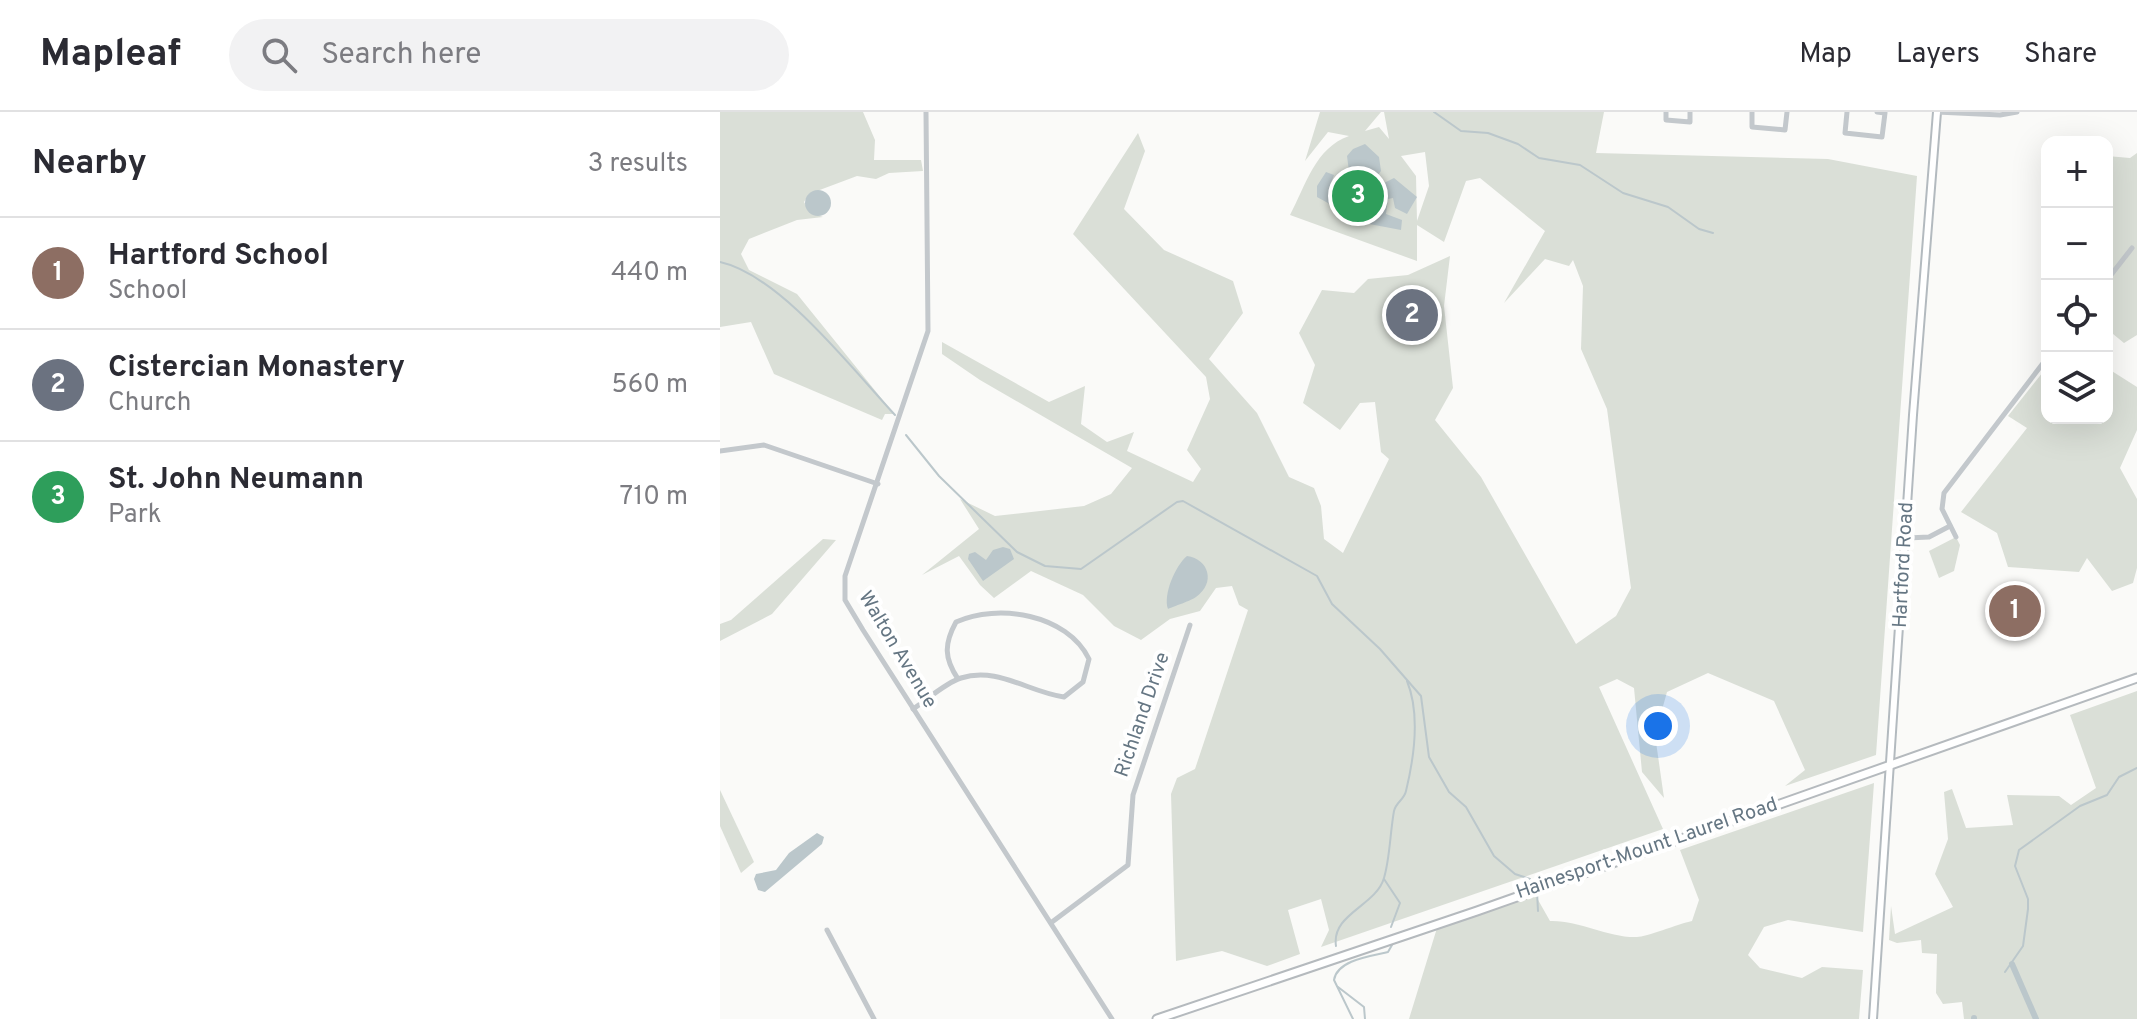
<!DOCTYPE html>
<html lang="en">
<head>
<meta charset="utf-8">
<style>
  body { margin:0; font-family:Overpass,sans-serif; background:#f2f2f3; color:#2b2b33 }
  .controls { position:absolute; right:24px; top:24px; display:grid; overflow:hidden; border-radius:16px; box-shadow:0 8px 32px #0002 }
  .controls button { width:72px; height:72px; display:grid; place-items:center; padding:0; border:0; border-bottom:2px solid #e1e1e2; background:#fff; color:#2b2b33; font:40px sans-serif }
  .you { position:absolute; left:938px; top:614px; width:28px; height:28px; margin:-20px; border:6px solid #fff; border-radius:50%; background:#1a73e8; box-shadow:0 0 0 12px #1a73e833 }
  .badge { display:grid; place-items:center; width:52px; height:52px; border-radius:50%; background:#111827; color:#fff; font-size:26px; font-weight:700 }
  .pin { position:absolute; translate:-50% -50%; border:4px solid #fff; box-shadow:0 2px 8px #0006 }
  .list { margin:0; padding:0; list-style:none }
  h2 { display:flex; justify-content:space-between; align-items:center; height:104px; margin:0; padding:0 32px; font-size:34px }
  h2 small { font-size:26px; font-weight:400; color:#7c7c81 }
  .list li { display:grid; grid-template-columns:52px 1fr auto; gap:24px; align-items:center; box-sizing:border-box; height:112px; padding:0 32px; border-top:2px solid #e1e1e2 }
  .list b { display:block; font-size:30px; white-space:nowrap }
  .list p { margin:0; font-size:26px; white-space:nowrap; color:#7c7c81 }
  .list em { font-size:26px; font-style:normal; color:#7c7c81 }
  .icon { flex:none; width:44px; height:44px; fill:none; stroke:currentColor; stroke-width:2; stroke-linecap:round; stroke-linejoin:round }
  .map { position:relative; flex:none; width:1417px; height:907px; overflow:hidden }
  header { display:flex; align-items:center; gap:48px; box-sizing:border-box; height:112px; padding:0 40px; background:#fff; border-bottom:2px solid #e1e1e2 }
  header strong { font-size:38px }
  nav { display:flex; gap:44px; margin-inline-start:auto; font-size:28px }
  .search { width:560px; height:72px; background:#f2f2f3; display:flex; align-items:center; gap:20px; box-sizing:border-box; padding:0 28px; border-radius:44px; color:#7c7c81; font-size:30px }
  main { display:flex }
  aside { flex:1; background:#fff }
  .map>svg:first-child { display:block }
  .green { fill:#dadfd7; fill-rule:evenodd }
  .water { fill:#bbc7cb }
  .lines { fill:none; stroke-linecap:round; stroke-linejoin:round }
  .stream { stroke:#bbc7cb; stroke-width:2 }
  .canal { stroke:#bbc7cb; stroke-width:6 }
  .secondary-casing { stroke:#b3babf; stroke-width:10 }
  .primary-casing { stroke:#b5babe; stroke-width:11 }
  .street { stroke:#c3c8cc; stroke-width:5 }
  .secondary { stroke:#fff; stroke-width:6 }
  .primary { stroke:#fff; stroke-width:7 }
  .labels { text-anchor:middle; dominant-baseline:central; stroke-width:8; stroke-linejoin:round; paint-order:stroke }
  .street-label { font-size:20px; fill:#657683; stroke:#fff }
</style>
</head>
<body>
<header>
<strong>Mapleaf</strong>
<div class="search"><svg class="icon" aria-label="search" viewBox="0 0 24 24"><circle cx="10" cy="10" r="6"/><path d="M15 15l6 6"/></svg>Search here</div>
<nav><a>Map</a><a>Layers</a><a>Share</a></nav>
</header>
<main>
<aside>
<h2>Nearby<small>3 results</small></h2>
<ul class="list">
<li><span class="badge" style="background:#8d6e63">1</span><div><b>Hartford School</b><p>School</p></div><em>440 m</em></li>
<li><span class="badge" style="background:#6b7280">2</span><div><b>Cistercian Monastery</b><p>Church</p></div><em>560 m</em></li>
<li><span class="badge" style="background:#2e9e5b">3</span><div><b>St. John Neumann</b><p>Park</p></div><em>710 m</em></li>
</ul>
</aside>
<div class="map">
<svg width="1417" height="907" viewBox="0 0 1417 907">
  <rect width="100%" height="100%" fill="#fafaf8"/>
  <g class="green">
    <polygon points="0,0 143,0 155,28 154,48 201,48 203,59 169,61 156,67 137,64 89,82 84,90 90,101 103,105 77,108 29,127 21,142 29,158 77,182 174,302 165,302 162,308 54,262 31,210 0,215"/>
    <path d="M600,0H661L645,19L659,15L669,27L664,0H884L876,41L1108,47L1197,64L1156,643L1065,674L1085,658L1054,589L988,561L947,580L935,623L944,686L922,660L914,576L897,567L879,575L943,717L601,835L609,818L601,787L568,798L580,842L547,854L502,839L456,849L451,682L457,666L475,657L528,498L519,493L512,474L496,476L480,499L450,507L421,528L394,514L363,483L311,459L274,486L260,473L239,444L202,463L259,417L240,387L275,404L364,394L391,382L412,356L260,268L222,242V230L329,290L365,274L361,312L387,330L414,320L407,339L473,370L481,357L467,338L490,287L486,265L353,122L418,21L425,39L404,97L444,138L513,169L523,201L489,247L537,301L569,365L594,376L601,394L604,427L623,441L669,347L661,340L655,290L640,291L620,318L583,291L595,253L579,221L602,178L634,181L648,167L688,163L730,144L724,194L733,276L715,308L761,365L856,532L896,504L911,476L887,297L861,237L863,174L853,148L849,154L825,147L784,191L825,119L760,66L746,69L724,130L697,113V149L570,103C586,73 595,36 629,24L608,20L585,49ZM705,40L709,74L697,109L696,64L681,44Z"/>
    <polygon points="1417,41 1417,223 1404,231 1387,217 1387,44 1410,46"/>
    <polygon points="1327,255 1327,306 1387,306 1387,256 1417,275 1417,318 1400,356 1417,387 1417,456 1413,471 1392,479 1367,446 1359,460 1288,455 1277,421 1241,400 1307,316 1288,304"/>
    <polygon points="1236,425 1240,433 1234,459 1219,466 1209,439"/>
    <polygon points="103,427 116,428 52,502 0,529 0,512 11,508"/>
    <polygon points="1417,579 1417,907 1244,907 1242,890 1223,892 1216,881 1217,842 1202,841 1201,828 1177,831 1169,828 1171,794 1175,822 1233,795 1215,762 1228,727 1224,680 1232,677 1246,716 1293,713 1287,683 1339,684 1351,693 1376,676 1350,603"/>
    <path d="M1154,671L1143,820L1068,808L1044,815L1028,843L1040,856L1082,866L1102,855L1143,858L1139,907H689L717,816L813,779L830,809C859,808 888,826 917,825C926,825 958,812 972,809L979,788L960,738Z"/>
    <polygon points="0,678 34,750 21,761 0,714"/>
  </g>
  <g class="water">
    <polygon points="645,32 659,45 661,59 653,70 654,76 674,66 697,85 687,102 675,96 673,86 668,87 666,102 682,108 681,118 644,111 597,85 597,74 606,60 614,63 609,76 612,82 622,70 630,67 627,44 633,37"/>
    <circle cx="98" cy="91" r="13"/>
    <polygon points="283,435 290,437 294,447 263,469 248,447 249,442 255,440 266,448 273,438"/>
    <path d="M467,444C489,447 496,471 476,485C473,488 452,495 448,497C443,483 455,454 467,444Z"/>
    <polygon points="97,721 104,725 102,732 45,780 38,778 34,767 36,762 56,758 69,741"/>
  </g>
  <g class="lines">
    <g class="stream">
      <polyline points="714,0 741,19 768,21 798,32 819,46 860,53 903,81 948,95 979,117 993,121"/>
      <path d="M0,150C60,163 133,258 175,303"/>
      <polyline points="186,323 219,364 297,440 325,454 361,457 457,390 463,389 597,464 612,492 660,537 701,584 709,645 729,680 746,695 774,744 795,762 810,767"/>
      <polyline points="664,767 680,791 671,815"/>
      <polyline points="817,780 818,799"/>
      <path d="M616,834C611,802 656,794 664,766C670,746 670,721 674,699C676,690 684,688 686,679C694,646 700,601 687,569"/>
      <polyline points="1285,860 1303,834 1308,797 1308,787 1295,754 1299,738 1360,694 1387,683 1399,665 1417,656"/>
      <polyline points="618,875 644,895 645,907"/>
      <path d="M633,907L614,868C617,848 651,844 668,840L672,833"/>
    </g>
    <g class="canal">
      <polyline points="1292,852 1316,907"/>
      <polyline points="1254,906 1254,907"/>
    </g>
    <defs>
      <polyline id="secondary" points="1153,907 1193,303 1217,0"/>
      <polyline id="primary" points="437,907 757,799 1417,566"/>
    </defs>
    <use href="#secondary" class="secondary-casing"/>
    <use href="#primary" class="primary-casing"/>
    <g class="street">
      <polyline points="206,0 208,219 125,464 125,488 143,518 392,907"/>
      <polyline points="946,0 946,8 970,10 970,0"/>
      <polyline points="1032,0 1032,15 1065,18 1067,0"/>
      <polyline points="1127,0 1125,21 1162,25 1165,1 1157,0"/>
      <polyline points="1217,0 1280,3 1297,0"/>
      <polyline points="1387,168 1412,136"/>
      <polyline points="0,339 44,333 158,372"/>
      <polyline points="1236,425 1222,397 1224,381 1327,246"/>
      <polyline points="1187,426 1209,425 1230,414"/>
      <path d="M193,597C207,588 225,571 241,566C277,554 308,580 344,585L363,570L369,547C347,502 278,491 236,510C224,532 224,546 238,567"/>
      <polyline points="332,810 408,753 413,683 470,513"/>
      <polyline points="107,818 154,907"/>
    </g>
    <use href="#secondary" class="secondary"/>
    <use href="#primary" class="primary"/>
  </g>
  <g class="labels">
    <g class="street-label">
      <text transform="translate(1184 453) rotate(-87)">Hartford Road</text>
      <text transform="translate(177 538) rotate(59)">Walton Avenue</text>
      <text transform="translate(423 603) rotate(-71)">Richland Drive</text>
      <text transform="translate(927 737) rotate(-19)">Hainesport-Mount Laurel Road</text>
    </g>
  </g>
</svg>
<div class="controls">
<button>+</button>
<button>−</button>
<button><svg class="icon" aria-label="locate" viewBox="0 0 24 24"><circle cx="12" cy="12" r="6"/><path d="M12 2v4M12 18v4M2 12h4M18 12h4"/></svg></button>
<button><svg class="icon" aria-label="layers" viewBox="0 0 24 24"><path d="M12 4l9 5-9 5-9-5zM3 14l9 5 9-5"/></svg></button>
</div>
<div class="you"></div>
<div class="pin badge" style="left:1295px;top:499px;background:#8d6e63">1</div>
<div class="pin badge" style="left:692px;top:203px;background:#6b7280">2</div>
<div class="pin badge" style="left:638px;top:84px;background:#2e9e5b">3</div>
</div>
</main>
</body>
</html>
